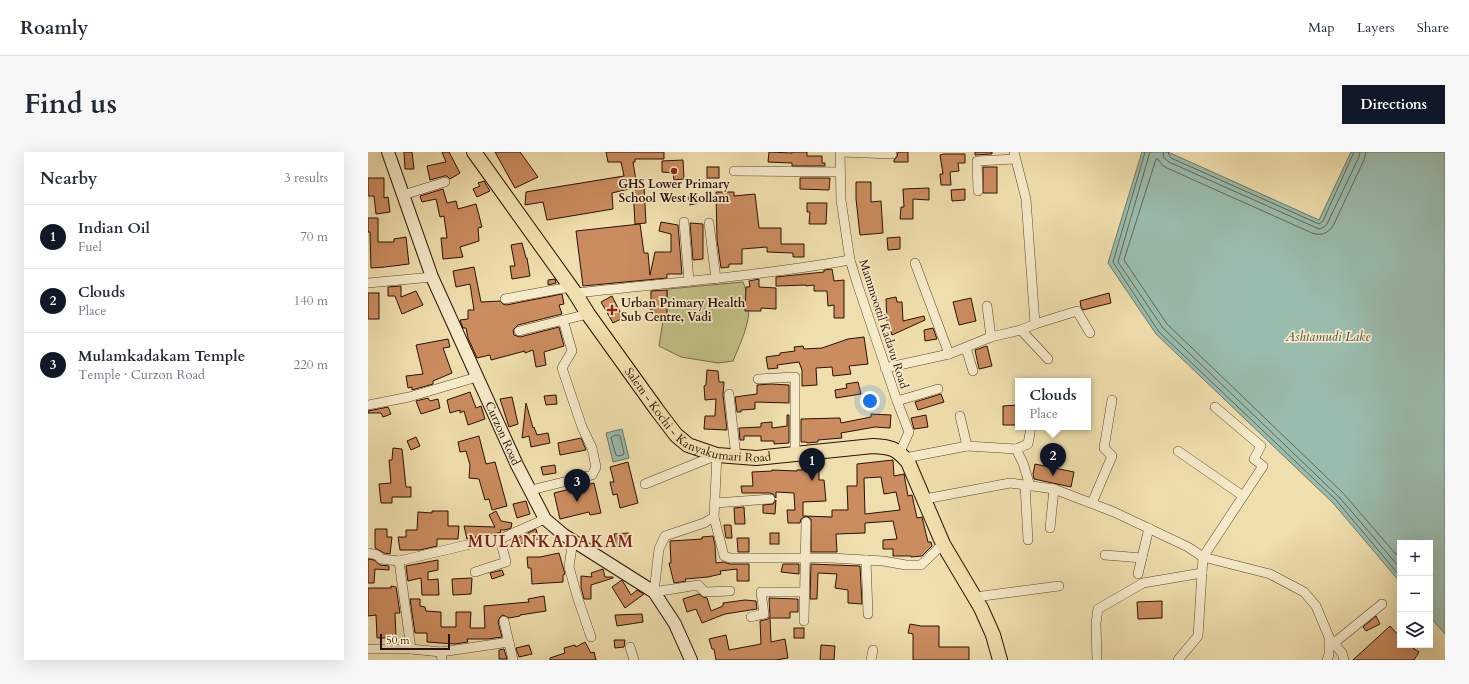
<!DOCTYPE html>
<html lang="en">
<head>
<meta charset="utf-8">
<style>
  body { margin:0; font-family:Cardo,serif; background:#f6f6f7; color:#1f2937 }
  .controls { position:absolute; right:12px; bottom:12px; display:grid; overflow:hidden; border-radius:0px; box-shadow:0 4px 16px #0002 }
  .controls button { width:36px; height:36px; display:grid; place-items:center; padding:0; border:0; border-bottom:1px solid #e0e1e3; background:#fff; color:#1f2937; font:20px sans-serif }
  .scale { position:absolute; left:12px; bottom:10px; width:70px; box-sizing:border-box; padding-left:4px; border:2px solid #2a1002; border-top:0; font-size:11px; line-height:14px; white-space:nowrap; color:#2a1002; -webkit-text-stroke:3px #f5eaca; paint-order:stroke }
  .you { position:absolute; left:502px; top:249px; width:14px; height:14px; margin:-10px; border:3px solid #fff; border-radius:50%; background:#1a73e8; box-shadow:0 0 0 6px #1a73e833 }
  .badge { display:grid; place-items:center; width:26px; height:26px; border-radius:50%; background:#111827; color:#fff; font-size:13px; font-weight:700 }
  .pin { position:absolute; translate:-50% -33px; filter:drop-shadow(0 1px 2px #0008) }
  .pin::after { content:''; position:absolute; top:21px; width:14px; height:12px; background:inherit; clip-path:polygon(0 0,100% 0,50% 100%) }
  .popup { position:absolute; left:647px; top:226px; width:76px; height:52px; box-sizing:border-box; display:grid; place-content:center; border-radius:0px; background:#fff; filter:drop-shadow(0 1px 3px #0005); font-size:13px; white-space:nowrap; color:#747a83 }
  .popup b { font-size:15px; color:#1f2937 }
  .popup::after { content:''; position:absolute; left:50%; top:100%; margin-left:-8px; border:8px solid transparent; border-top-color:#fff }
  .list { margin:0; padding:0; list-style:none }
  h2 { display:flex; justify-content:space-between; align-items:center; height:52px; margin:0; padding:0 16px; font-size:17px }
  h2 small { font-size:13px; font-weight:400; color:#747a83 }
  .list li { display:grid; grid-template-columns:26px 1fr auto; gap:12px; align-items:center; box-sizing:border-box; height:64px; padding:0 16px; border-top:1px solid #e0e1e3 }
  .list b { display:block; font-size:15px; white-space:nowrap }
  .list p { margin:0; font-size:13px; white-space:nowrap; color:#747a83 }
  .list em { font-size:13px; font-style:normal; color:#747a83 }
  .icon { flex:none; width:22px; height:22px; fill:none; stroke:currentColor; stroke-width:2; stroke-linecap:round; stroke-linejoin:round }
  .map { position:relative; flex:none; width:1077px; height:508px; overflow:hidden; border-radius:0px }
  header { display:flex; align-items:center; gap:24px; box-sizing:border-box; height:56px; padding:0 20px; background:#fff; border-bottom:1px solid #e0e1e3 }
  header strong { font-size:19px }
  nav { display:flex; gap:22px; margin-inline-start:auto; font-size:14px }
  .intro { display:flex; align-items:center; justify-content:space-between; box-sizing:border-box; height:96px; padding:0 24px }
  h1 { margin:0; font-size:28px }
  .button { padding:10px 18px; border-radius:0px; background:#111827; color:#fff; font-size:14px; font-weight:700 }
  main { display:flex; gap:24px; padding:0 24px }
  aside { flex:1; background:#fff; border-radius:0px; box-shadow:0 4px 16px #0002 }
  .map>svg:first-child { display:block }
  .green { fill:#c1c085; stroke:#766844 }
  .water { fill:#9abcad; stroke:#6d7769 }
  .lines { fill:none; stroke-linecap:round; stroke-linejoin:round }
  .shore { stroke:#626658; stroke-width:1 }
  .building { fill:#cb8c5f; stroke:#2a1002; fill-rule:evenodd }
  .minor-casing { stroke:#5c442d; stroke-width:10 }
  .secondary-casing { stroke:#2a1002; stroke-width:14 }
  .primary-casing { stroke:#2a1002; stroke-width:16 }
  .minor { stroke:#f5eaca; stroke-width:9 }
  .secondary { stroke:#f5eaca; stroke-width:12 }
  .primary { stroke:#f0dfae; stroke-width:14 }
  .poi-dot { fill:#8f2418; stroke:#f5eaca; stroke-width:1.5 }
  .labels { text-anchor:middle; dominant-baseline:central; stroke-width:3.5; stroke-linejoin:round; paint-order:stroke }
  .poi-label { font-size:12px; font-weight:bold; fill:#2a1002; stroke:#f5eaca }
  .street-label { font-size:12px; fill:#2a1002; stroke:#f5eaca }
  .water-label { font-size:13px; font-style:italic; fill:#514c3e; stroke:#f5eaca }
  .district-label { font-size:16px; font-weight:bold; letter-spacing:1px; fill:#7a1f14; stroke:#f5eaca }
</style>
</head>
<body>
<header>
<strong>Roamly</strong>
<nav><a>Map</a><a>Layers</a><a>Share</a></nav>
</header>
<div class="intro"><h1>Find us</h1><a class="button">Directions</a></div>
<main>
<aside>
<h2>Nearby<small>3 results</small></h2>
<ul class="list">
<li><span class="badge">1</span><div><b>Indian Oil</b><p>Fuel</p></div><em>70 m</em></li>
<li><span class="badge">2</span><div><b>Clouds</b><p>Place</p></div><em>140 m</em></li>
<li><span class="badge">3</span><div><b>Mulamkadakam Temple</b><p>Temple · Curzon Road</p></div><em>220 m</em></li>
</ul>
</aside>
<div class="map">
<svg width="1077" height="508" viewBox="0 0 1077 508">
  <rect width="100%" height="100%" fill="#f0dfae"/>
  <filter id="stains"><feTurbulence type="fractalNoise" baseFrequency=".005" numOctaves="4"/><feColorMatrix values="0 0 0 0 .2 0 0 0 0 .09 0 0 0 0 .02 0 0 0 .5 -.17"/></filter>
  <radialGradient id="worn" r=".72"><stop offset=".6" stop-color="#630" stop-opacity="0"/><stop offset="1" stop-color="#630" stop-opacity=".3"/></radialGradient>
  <path class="green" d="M375,130C388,160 377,180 365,209L350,211L313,205L291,194L300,137Z"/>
  <g class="water">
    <polygon points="774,0 800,0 951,68 983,0 1077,0 1077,482 1062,465 1062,391 1032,391 1032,430 965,351 788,182 740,111"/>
    <polygon points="254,277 261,306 245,310 238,281"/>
  </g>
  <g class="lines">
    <g class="shore">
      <polyline points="777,0 745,110 791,180 968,348 1032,424"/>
      <polyline points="782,0 750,110 795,176 971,345 1032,416"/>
      <polyline points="795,0 796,6 801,10 951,77 956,75 959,72 991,5 992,0"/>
      <polyline points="800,0 801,3 803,6 951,72 955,69 986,0"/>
      <path d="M998,0L996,8L965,74C959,82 953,84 944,81L799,16L794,13L790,7H788L756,108L799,172L975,341L1032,407"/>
      <polygon points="250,283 252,284 256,301 255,303 250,304 248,303 243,286 245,284"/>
    </g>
  </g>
  <g class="building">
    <polygon points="36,0 44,0 46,17 37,17"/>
    <polygon points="74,0 81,0 92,21 82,27 79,24 76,24 62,28 59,14 78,10"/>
    <polygon points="127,0 152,0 170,25 147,36"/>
    <polygon points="238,0 296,0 296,7 267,7 267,10 265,10 269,35 276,34 278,71 267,72 265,36 244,41 245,57 179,68 175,50 157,53 158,40 256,24 253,10 240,10"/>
    <polygon points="401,0 424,1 424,0 439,0 439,4 454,4 454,11 457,11 457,14 424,14 424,11 400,10"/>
    <polygon points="530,0 540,0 540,10 526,10 526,8 529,5"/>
    <polygon points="607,0 624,0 624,2 607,3"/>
    <polygon points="576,2 597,2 597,11 590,11 591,19 582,20 583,33 573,33 572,22 575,22 572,3"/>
    <polygon points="315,8 316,27 306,28 305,21 294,20 294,9"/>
    <rect x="339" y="15" width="12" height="11"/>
    <rect x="615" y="15" width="14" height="26"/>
    <polygon points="0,26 16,26 16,46 20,45 22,60 8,62 6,44 0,44"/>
    <polygon points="432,26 462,26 461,38 432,37"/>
    <polygon points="116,29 122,39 109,45 105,37 112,34 110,31"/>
    <polygon points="488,30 503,30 503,50 513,49 515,81 492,83 488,47"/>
    <polygon points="561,36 561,48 545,47 545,67 532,67 533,55 536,55 535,37"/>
    <polygon points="75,37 79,51 88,49 90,57 108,52 114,75 110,76 111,89 92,95 95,105 75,107 73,86 79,86 76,64 72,65 68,47 54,50 52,44"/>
    <polygon points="597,37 597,48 584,49 583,38"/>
    <polygon points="348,40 366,40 366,44 387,42 391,76 413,76 413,92 436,92 436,105 425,105 425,101 399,100 399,95 374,97 374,112 361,112 361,115 353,116 349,88"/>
    <polygon points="328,43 330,51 322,53 320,45"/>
    <polygon points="439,51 459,51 458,72 441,72 442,60 439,60"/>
    <polygon points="0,66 10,66 10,90 26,90 26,87 38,85 41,112 17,115 3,116 2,80 0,80"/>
    <polygon points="293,70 310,73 314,122 299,122 299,126 215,134 208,79 272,72 276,101 280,101 282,123 287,100 303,100 303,82 291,79"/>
    <polygon points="322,71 335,72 335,107 325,108"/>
    <polygon points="532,85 532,97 520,98 519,86"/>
    <polygon points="154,91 158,106 159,106 162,124 144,127 142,114 147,114 143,93"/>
    <polygon points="106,115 113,150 132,149 135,152 138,153 194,142 196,152 191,153 194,162 150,173 145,178 146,183 152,185 191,175 196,194 176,200 178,213 168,215 165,198 157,201 157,199 123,208 122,203 109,206 100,186 98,176 95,176 92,168 100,167 100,158 106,158 102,132 88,135 85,119"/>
    <polygon points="464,117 466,129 476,128 476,166 466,166 466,153 460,154 459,139 446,139 446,133 438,134 438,133 408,134 408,125 456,120 456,118"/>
    <polygon points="187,127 188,131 180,133 180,128"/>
    <polygon points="391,127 391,135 408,136 408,157 393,156 393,159 377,159 378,135 382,135 381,129"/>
    <polygon points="33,134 33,145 48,139 55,153 34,162 27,144 20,144 20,135"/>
    <polygon points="299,138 299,163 283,163 283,139"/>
    <rect x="0" y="141" width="11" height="26"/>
    <polygon points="741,141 743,151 715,158 713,155 712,149"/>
    <polygon points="244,144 255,166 245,171 233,150"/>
    <polygon points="528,145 529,150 534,150 535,169 556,164 557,168 524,183 519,169 518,147"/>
    <polygon points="603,146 608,169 591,173 585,150"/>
    <polygon points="565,176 569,187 557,189 556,178"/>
    <polygon points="496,185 500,212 481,214 483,222 465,224 464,215 448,216 449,233 434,234 434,218 431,210 409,213 410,216 400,217 398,205 412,203 412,201 427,199 426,195 435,194 436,197 454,196 480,187"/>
    <polygon points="80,187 82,195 75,196 84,221 65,229 65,232 44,238 44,235 40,236 38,224 55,222 48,193"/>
    <polygon points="619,194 624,214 611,217 607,198"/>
    <polygon points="339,218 350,219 351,230 356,230 355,243 359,278 336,277 337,264 347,264 348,247 337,248 336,234 338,233"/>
    <polygon points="490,230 493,242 468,246 467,238 479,236 478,232"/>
    <polygon points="403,232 421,233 421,251 387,250 387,257 373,258 373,260 369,260 367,245 389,242 389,233"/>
    <polygon points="102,240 108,256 113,254 117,267 100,273 96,259 92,261 92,258 82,261 79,248"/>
    <polygon points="573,242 576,250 550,258 547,250"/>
    <polygon points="188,243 189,252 178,253 176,244"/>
    <polygon points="144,245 150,272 141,275 132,247"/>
    <polygon points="60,246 62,249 70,247 72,256 53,262 48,249"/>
    <polygon points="158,251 165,276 166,275 169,283 180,281 182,291 163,295 161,284 154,286"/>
    <polygon points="650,253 650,273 635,273 635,254"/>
    <polygon points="20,255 23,262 15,265 13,261 0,261 0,259"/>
    <polygon points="503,262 523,263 522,276 507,275 473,281 474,286 450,288 450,290 439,291 438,290 433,290 433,267 472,266 473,271 503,265"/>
    <polygon points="419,263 421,263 421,291 406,292 406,289 393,289 393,284 376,284 376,288 372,288 371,276 393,275 393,271 404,270 404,276 419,274"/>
    <polygon points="558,263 560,275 546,277 543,266"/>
    <polygon points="111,284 118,312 127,310 139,354 124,358 121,347 117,348 111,327 101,326 102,313 98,299 92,300 90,290"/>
    <polygon points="48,285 52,294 43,298 39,289"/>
    <polygon points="213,286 218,298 192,303 190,291"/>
    <polygon points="25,296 34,297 38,335 43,335 43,345 24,345 24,351 13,351 11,332 23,331 21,308 24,308"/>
    <path d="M525,308L526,324L536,322L540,344L544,343L549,366L554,365L560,390H563L564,394L554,404L543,405V404H525V397H515V388L529,387L525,369L497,371V381L468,382L469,400H443V367L438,364L433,367L432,371H420L419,358H427L426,341L408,340V346L405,342L402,341H374L373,334H385L384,320L404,319V318L429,319V318L451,317V328H456L458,349L435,350V364L464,365V358H480L479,334H489V312ZM513,325L516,342L528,340L532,358L497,362L496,326Z"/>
    <polygon points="260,310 270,351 252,356 249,342 245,343 242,330 246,330 242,315"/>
    <polygon points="667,312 706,320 703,335 666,327 665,322"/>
    <polygon points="187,313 188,321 175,323 173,315"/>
    <polygon points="226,331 233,361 222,363 221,360 192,367 186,341"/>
    <polygon points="408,348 407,362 395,361 395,353 405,352"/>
    <polygon points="158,349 162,362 149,366 145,352"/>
    <polygon points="376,355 377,372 367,372 366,356"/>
    <polygon points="64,359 80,359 80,374 91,374 90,387 69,387 69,394 52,398 32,398 30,385 38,385 38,378 49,378 50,360 64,361"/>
    <polygon points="128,359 133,369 144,371 143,376 137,378 132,378 133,380 130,381 99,387 96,374 127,375 121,363"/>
    <polygon points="356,373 363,373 364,386 358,386"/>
    <polygon points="7,377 19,377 19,385 24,385 22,402 16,401 7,396"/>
    <polygon points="168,377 171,387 151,392 150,386"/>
    <polygon points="261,381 262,394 248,395 246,382"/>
    <rect x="402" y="381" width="9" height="11"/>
    <polygon points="345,384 347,393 348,411 355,410 362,412 381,412 381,429 369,429 369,417 352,419 353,422 340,425 317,427 318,429 306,431 301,411 303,411 302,389 334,387 334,385"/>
    <polygon points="369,386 381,386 381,400 370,400"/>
    <polygon points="191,401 197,422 195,423 195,430 164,432 163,416 160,416 159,405 172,405"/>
    <polygon points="0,407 6,408 12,413 21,414 21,418 7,417 6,431 0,431"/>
    <polygon points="70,408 70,418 60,420 60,428 70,427 71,443 54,443 53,426 40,429 38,414"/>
    <polygon points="415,412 431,412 431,422 413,420"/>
    <polygon points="443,412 492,414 494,452 480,451 480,438 467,436 469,422 450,421 449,447 442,447"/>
    <polygon points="235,417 237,425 245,425 245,426 223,433 223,447 216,447 213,435 213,424 224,425 223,421"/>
    <polygon points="134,418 136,423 124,427 122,421"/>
    <polygon points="104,426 103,442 85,443 84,427"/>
    <polygon points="254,428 263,443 269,438 276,442 257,456 244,435"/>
    <polygon points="23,434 28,435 32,461 27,461 28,486 9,486 8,463 0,464 0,436 23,436"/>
    <polygon points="331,442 335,445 339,446 343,459 355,454 355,451 377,448 388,449 389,457 357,462 334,471 328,457 319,460 315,447"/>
    <polygon points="176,444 178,459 152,463 152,464 141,466 135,463 132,465 130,470 134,485 120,487 99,487 100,490 87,492 59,490 59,481 47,481 42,447 52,447 52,454 57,455 58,459 73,460 73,475 88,475 88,460 103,460 102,476 117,476 116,454 161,450 160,447"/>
    <polygon points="401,446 430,447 430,460 422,460 422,466 402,466 403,490 417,487 420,506 408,508 348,508 346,497 344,497 341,487 358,483 361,498 393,492 392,469 400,467 402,464"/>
    <polygon points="794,449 794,466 770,467 769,450"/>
    <polygon points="274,462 275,470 249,474 247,463"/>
    <polygon points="1008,464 1012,472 998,479 995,475"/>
    <polygon points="542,472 553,474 571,474 571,495 601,495 601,508 545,508 545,482 540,481"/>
    <polygon points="1022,474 1032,485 1032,493 1047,493 1045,496 1051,500 1046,508 985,508"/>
    <rect x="426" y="476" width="10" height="10"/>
    <polygon points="246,488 257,488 256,495 247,496"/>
    <polygon points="217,490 223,501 226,500 228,508 182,508 182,506 197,501 196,496 207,493 208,495"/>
    <polygon points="161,493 164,502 151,505 148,496"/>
    <polygon points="453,493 467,494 466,508 452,508"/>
    <polygon points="136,497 139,507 131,507 131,498"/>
  </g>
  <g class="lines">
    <defs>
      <g id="minor">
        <polyline points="524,2 472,0 473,48 482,108 490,134 529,249 541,280 532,300"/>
        <polyline points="366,19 472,20"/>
        <polyline points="610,39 609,9 647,7"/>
        <polyline points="35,43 77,30"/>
        <polyline points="316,70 321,129"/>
        <polyline points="341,71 348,127"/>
        <polyline points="547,111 581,202"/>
        <polyline points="0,131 64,125"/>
        <path d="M207,141C299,131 391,124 482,108"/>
        <polyline points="137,147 202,135"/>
        <polyline points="619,154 623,185"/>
        <polyline points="667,172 709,159 722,181"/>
        <polyline points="653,178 680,207"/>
        <polyline points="151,179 220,162"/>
        <polyline points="598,196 605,219"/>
        <polyline points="517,216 581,202 623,185 653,178 667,172 658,47 646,0"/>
        <polyline points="390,227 427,225 427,302"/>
        <polyline points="361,242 368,305"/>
        <polyline points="529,249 570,237"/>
        <polyline points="0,253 41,245 109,225"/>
        <polyline points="847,255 893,294 886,307 895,314 835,405 902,422 936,440 948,454 961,485 961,503 959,508"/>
        <polyline points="592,264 599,294"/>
        <polyline points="648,297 660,292 663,275"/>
        <polyline points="810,299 875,344"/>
        <polyline points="537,306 599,294 648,297 655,311 662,334"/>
        <polyline points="277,332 349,303 346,365 336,371 297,384 291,397 286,440 330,433 337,440 362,439"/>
        <polyline points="657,333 660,388"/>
        <polyline points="163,338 224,323 228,315 224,296 214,275 194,216 204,199 195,168"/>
        <polyline points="557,347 642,331 686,337 746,360 820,395 835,405 830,484 810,508"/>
        <polyline points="347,351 402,347"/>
        <polyline points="724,351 744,304 736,296 744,248"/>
        <polyline points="346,365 356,404 362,406 463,406 515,409 538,413 553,413 575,392"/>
        <polyline points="682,376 686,337"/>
        <polyline points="205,388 201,415 209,444 223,485"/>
        <polyline points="0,401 9,403 13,407 31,409 107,391 132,387 177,367"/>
        <polyline points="737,403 774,406"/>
        <polyline points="498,408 500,462"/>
        <polyline points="31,409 43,497 73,500 74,508"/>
        <polyline points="107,420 138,410 132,387"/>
        <polyline points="770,422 781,376"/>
        <polyline points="607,445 691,434"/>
        <polyline points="383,465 396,462 393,440 437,440"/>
        <polyline points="136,469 145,508"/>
        <polyline points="436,469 438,370"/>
        <polyline points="963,488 974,501 976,508"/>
        <polyline points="966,491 1014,452"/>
        <polyline points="262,495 266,508"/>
        <polyline points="0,497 43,497"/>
        <polyline points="73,500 141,490"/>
        <polyline points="503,508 505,498"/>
        <polyline points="729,508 728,471 730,457 775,431 834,421"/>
      </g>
      <g id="secondary">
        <path id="s1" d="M20,0L64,125L149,313L177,367L196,383L286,440L307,472L323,508"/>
      </g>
      <g id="primary">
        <path id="s2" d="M106,0L207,141L220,162L289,258L308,283L320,293L349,303L388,306L505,294C523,295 528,296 540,310L575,392L613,456L625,483L632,508"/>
      </g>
    </defs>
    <use href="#minor" class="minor-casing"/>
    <use href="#secondary" class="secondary-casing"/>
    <use href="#primary" class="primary-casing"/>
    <use href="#minor" class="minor"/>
    <use href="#secondary" class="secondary"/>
    <use href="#primary" class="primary"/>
  </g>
  <g class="poi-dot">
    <circle cx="306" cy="19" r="4"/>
    <path d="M242 152h4v4h4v4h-4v4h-4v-4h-4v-4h4z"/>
  </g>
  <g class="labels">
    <g class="poi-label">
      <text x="306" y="32">GHS Lower Primary<tspan x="306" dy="14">School West Kollam</tspan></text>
      <text x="253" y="151" text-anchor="start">Urban Primary Health<tspan x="253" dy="14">Sub Centre, Vadi</tspan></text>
    </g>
    <g class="street-label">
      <text transform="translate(516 172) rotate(72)">Mammoottil Kadavu Road</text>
      <text stroke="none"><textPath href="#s2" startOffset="357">Salem - Kochi - Kanyakumari Road</textPath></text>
      <text stroke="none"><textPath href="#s1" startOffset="304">Curzon Road</textPath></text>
    </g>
    <g class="water-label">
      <text x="960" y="185">Ashtamudi Lake</text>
    </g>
    <g class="district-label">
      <text x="183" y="390">MULANKADAKAM</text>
    </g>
  </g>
  <rect width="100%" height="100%" filter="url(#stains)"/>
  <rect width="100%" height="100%" fill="url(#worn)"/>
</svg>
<div class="controls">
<button>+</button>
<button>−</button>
<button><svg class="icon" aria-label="layers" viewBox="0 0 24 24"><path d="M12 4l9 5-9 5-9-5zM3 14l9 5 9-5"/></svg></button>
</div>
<div class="scale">50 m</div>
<div class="you"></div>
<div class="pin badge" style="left:444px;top:329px">1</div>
<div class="pin badge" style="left:685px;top:324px">2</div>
<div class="popup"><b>Clouds</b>Place</div>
<div class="pin badge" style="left:209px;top:350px">3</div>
</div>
</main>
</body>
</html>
